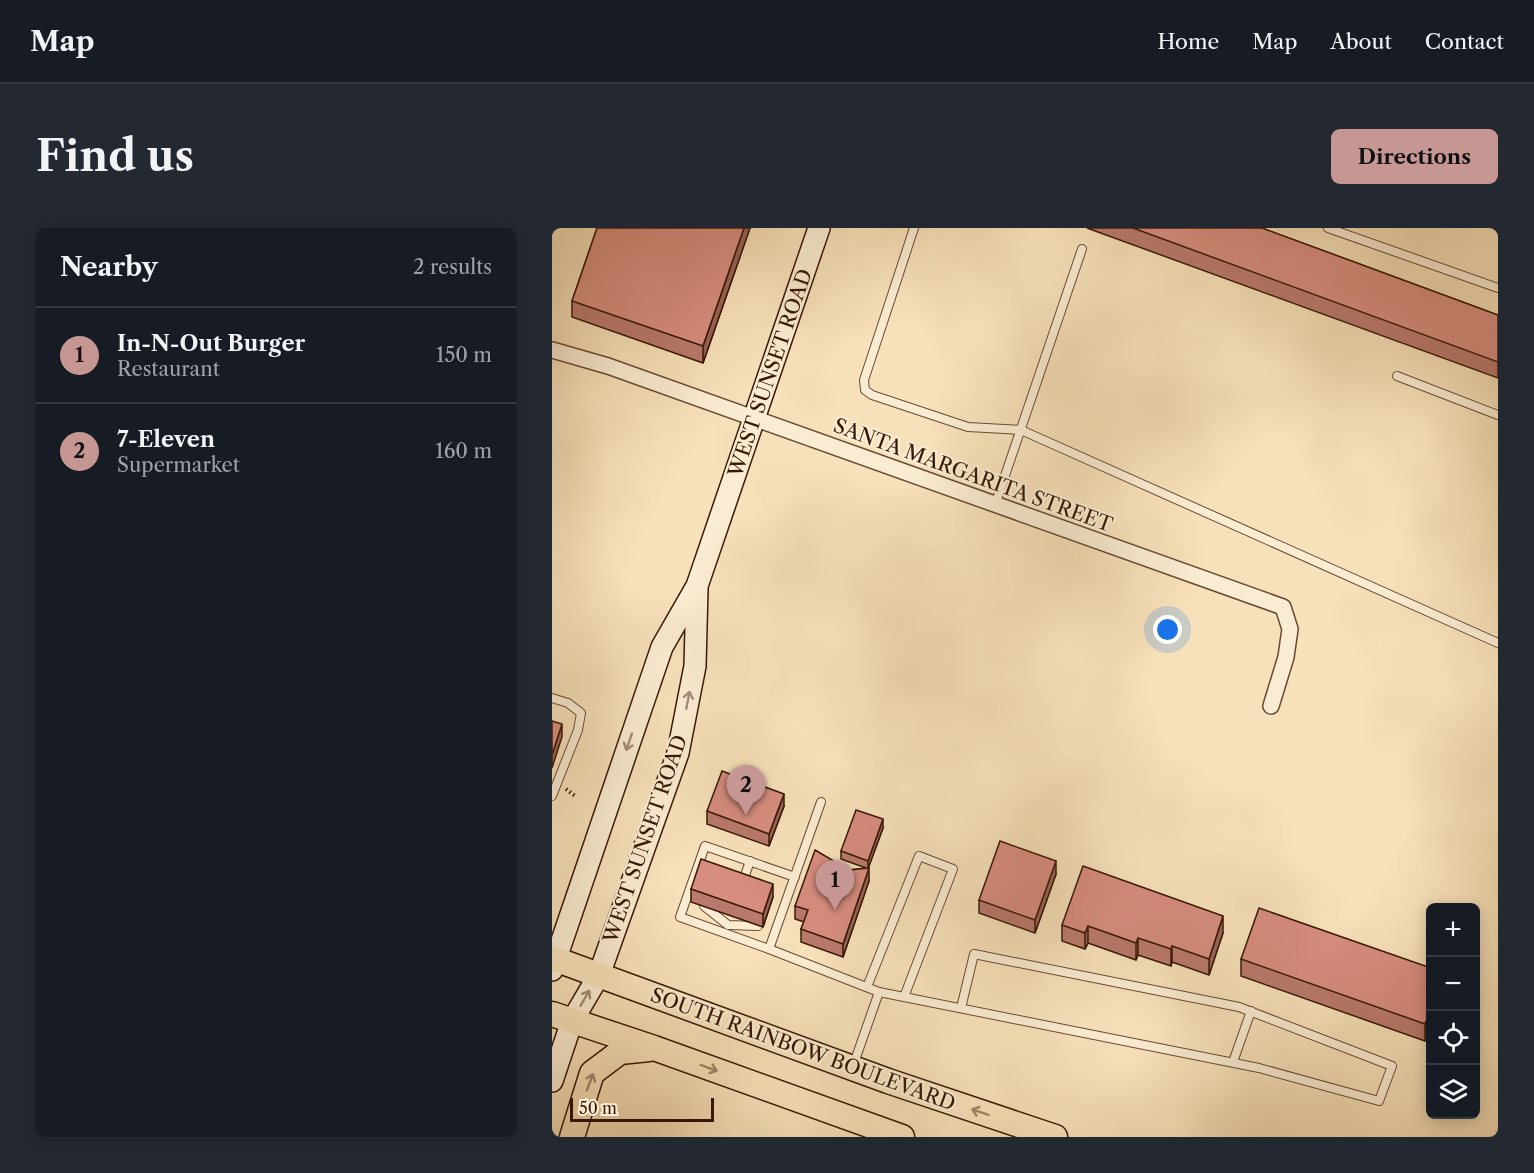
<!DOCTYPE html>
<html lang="en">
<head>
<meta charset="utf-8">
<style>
  body { margin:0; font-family:"Libre Caslon Text",serif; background:#242831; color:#f1f3f6 }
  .controls { position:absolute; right:18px; bottom:18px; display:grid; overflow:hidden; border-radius:9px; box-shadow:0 3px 15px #0003 }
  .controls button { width:54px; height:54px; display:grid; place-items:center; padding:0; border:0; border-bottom:2px solid #363941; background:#171b24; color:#f1f3f6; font:30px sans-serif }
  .scale { position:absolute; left:18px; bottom:15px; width:144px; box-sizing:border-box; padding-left:6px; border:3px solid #381805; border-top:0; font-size:16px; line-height:21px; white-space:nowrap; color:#381805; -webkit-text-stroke:4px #faecd2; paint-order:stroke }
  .you { position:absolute; left:616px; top:402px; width:21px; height:21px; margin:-15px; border:4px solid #fff; border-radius:50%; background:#1a73e8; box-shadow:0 0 0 9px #1a73e833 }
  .badge { display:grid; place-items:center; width:39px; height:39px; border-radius:50%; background:#c59692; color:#111; font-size:20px; font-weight:700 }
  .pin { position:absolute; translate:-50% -50px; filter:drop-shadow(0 2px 3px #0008) }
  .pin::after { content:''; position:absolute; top:32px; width:21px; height:18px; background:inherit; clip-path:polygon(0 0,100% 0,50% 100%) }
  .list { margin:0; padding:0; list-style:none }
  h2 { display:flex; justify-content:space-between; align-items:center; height:78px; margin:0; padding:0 24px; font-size:26px }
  h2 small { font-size:20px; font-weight:400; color:#9ea1a6 }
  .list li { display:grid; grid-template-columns:39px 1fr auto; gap:18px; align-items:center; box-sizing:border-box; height:96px; padding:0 24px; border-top:2px solid #363941 }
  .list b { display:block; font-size:22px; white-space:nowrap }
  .list p { margin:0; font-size:20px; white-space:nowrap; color:#9ea1a6 }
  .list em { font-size:20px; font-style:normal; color:#9ea1a6 }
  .icon { flex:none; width:33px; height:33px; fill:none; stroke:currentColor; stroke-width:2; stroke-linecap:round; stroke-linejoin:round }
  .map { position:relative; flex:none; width:946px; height:909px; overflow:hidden; border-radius:9px }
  header { display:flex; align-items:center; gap:36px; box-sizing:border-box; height:84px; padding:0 30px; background:#171b24; border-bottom:2px solid #363941 }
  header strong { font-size:28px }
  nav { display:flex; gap:33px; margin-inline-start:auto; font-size:21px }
  .intro { display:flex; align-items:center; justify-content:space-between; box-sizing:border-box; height:144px; padding:0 36px }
  h1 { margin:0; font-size:42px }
  .button { padding:15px 27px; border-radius:9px; background:#c59692; color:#111; font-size:21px; font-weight:700 }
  main { display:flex; gap:36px; padding:0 36px }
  aside { flex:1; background:#171b24; border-radius:9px; box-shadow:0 3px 15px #0003 }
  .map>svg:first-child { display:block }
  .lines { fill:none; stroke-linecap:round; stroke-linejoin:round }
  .lane-casing { stroke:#684a32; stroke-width:10 }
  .street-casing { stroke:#684a32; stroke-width:18 }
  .secondary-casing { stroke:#381805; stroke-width:24 }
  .primary-casing { stroke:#381805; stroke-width:27 }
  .path { stroke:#381805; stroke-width:4; stroke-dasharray:1.5 3; stroke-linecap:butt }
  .lane { stroke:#faecd2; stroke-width:8 }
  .street { stroke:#faecd2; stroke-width:15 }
  .secondary { stroke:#faecd2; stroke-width:21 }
  .primary { stroke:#f7e1ba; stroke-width:24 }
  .wall { fill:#b9796d; stroke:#381805; stroke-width:1.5 }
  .shaded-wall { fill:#966359; stroke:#381805; stroke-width:1.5 }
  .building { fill:#d78d7f; stroke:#381805; stroke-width:1.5 }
  .oneway { stroke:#a38d76 }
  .oneway2 { stroke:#a18769 }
  .labels { text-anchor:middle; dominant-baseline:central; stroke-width:4.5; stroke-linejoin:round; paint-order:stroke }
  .street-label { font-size:20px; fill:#381805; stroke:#faecd2 }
</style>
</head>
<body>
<header>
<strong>Map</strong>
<nav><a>Home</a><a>Map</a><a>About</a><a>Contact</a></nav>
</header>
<div class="intro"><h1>Find us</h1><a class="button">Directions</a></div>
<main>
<aside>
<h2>Nearby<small>2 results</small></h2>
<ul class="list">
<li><span class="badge">1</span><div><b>In-N-Out Burger</b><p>Restaurant</p></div><em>150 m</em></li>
<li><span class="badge">2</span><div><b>7-Eleven</b><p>Supermarket</p></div><em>160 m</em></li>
</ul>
</aside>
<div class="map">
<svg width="946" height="909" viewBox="0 0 946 909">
  <rect width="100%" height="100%" fill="#f7e1ba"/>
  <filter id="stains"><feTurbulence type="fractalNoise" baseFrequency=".00333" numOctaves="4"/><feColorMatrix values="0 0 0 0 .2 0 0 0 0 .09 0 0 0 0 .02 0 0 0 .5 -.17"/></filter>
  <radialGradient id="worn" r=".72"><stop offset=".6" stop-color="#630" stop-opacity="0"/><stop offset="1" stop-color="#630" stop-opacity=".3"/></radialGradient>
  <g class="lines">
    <defs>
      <g id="lane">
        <polyline points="362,0 312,152 313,162 320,167 416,199 469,202 946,415"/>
        <polyline points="776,0 946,60"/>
        <polyline points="845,148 946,187"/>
        <polyline points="443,277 530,21"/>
        <polyline points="0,470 16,475 29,485 26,502 0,568"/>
        <polyline points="243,649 153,618 128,689 217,721 327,764"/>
        <polyline points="190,656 198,633"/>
        <polyline points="152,678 176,697 206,698"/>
        <polyline points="217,721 269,574"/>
        <polyline points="315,759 367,628 401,641 352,769"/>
        <polyline points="681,834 699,783"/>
        <polyline points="301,838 327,764 707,840 827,873 840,838 687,779 422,726 409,780"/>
      </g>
      <polyline id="street" points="0,122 56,138 731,379 738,401 734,429 719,478"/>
      <g id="secondary">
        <polyline points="0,742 110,419 145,358 267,0"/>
        <polyline points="0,853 20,793 47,747 126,525 143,438 145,361"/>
      </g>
      <g id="primary">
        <polyline points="0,730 336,853 503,909"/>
        <polyline points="0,786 102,820 350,909"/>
        <polyline points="20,909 40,845 68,824 97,821"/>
      </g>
    </defs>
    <use href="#lane" class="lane-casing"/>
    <use href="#street" class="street-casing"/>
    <use href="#secondary" class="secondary-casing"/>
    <use href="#primary" class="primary-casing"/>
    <polyline class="path" points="14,561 23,568"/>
    <use href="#lane" class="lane"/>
    <use href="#street" class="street"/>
    <use href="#secondary" class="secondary"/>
    <use href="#primary" class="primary"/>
  </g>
  <g class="wall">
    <polygon points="45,0 198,0 151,135 20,89 20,73"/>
    <polygon points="535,0 710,0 946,87 946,150"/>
    <polygon points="232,578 217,618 155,596 155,583"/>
    <polygon points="331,600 316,640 317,653 291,729 249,714 249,701 252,694 243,691 243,678 297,642 314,640 289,631 289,623"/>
    <polygon points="504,646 483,705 427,685 427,672"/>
    <polygon points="139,661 221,669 211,699 139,674"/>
    <polygon points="510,697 671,705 657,747 620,734 619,738 586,727 584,732 536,715 533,721 510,713"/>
    <polygon points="689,731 879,740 879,798 873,813 689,748"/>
  </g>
  <g class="shaded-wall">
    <polygon points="192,0 198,0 151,135 151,118"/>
    <polygon points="10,496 10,509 0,540 0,527"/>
    <polygon points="232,566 232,578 217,618 217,606"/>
    <polygon points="331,591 331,600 316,641 316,633"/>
    <polygon points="504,633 504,646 483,705 483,692"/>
    <polygon points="317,640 317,653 291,729 291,716"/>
    <polygon points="221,656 221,669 211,699 211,686"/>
    <polygon points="671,688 671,705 657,747 657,731"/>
    <polygon points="536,698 536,715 533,721 533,705"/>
    <polygon points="586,710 586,727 584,732 584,715"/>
    <polygon points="620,718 620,734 619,738 619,721"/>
    <polygon points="879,781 879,798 873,813 873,796"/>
  </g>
  <g class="building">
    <polygon points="45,0 192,0 151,118 20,73"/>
    <polygon points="581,0 710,0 946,87 946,134"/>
    <polygon points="0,493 10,496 0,527"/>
    <polygon points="170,543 232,566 217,606 155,583"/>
    <polygon points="304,582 331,591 316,633 289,623"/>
    <polygon points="448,613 504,633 483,692 427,672"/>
    <polygon points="263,622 297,642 317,640 291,716 249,701 256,682 243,678"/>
    <polygon points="149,631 221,656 211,686 139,661"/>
    <polygon points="531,638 671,688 657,731 620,718 619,721 586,710 584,715 536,698 533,705 510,697"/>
    <polygon points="707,680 879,740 879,781 873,796 689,731"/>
  </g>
  <defs><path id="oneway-shaft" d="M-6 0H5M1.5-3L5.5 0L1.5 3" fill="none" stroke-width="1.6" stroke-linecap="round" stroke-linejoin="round" transform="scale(1.5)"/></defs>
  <g class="oneway">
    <use href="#oneway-shaft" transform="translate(136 472) rotate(-79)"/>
    <use href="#oneway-shaft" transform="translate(77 514) rotate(109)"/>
    <use href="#oneway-shaft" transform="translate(33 770) rotate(-60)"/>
  </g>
  <g class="oneway2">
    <use href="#oneway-shaft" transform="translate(157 840) rotate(20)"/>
    <use href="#oneway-shaft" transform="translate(38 854) rotate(-69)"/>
    <use href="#oneway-shaft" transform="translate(428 884) rotate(-161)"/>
  </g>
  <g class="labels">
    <g class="street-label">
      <text transform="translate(218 145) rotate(-71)">WEST SUNSET ROAD</text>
      <text transform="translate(421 247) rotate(20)">SANTA MARGARITA STREET</text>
      <text transform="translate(93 611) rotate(-71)">WEST SUNSET ROAD</text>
      <text transform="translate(251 821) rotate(20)">SOUTH RAINBOW BOULEVARD</text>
    </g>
  </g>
  <rect width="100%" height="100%" filter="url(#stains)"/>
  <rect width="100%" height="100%" fill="url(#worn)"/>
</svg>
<div class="controls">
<button>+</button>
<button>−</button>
<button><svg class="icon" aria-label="locate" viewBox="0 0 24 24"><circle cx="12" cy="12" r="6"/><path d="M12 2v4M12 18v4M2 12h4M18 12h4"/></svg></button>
<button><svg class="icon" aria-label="layers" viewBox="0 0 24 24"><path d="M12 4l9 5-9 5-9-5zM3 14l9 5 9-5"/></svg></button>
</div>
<div class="scale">50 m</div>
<div class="you"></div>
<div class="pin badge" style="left:283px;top:682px">1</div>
<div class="pin badge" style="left:194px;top:587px">2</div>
</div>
</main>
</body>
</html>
